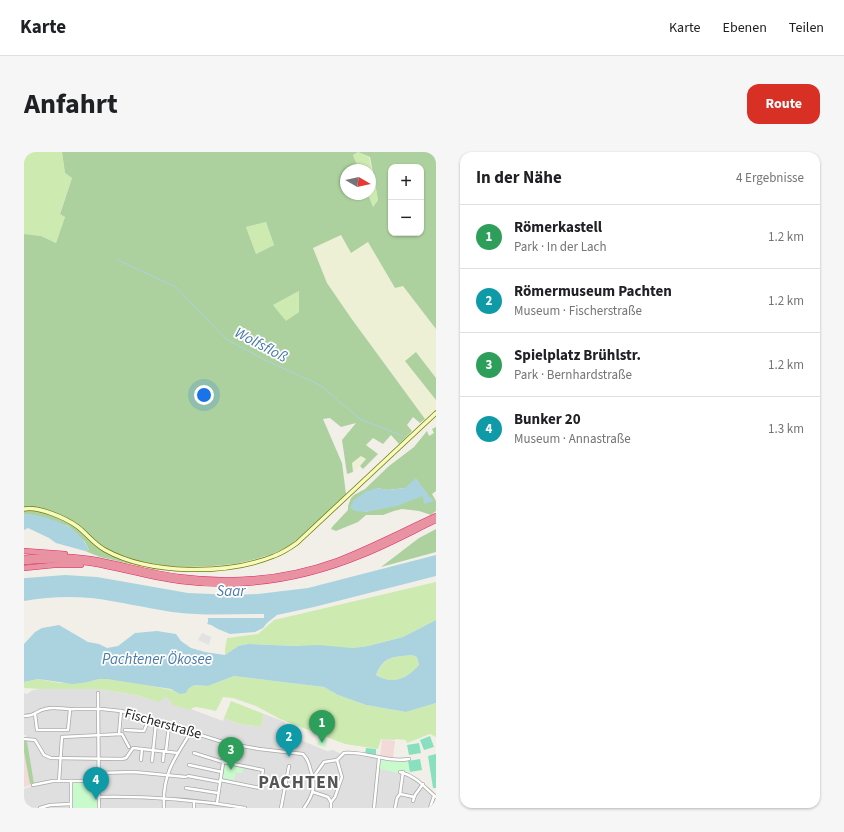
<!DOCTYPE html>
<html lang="de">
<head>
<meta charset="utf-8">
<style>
  body { margin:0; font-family:"Source Sans 3",sans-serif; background:#f6f6f6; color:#202124 }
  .controls { position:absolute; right:12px; top:12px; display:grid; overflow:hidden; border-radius:8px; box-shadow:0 1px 3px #0004 }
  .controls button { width:36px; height:36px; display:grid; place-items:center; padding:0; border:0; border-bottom:1px solid #e0e0e0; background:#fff; color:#202124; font:20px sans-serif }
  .compass { position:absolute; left:316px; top:12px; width:36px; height:36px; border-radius:50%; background:#fff; box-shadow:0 1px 3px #0004; rotate:99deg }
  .you { position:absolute; left:180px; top:243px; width:14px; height:14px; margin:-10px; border:3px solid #fff; border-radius:50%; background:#1a73e8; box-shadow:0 0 0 6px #1a73e833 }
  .badge { display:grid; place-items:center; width:26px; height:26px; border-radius:50%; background:#d93025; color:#fff; font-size:13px; font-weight:700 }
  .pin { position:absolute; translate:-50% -33px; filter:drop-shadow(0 1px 2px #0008) }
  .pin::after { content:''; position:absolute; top:21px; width:14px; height:12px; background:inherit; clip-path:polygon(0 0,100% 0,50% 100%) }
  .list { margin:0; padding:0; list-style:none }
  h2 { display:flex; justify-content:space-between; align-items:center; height:52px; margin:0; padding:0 16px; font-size:17px }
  h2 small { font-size:13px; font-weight:400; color:#757577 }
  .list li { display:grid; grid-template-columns:26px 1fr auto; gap:12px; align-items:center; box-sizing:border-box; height:64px; padding:0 16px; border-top:1px solid #e0e0e0 }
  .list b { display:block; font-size:15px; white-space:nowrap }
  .list p { margin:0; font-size:13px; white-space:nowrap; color:#757577 }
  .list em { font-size:13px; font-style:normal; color:#757577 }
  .map { position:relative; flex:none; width:412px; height:656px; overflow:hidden; border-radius:12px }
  header { display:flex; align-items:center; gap:24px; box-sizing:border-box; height:56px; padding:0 20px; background:#fff; border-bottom:1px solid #e0e0e0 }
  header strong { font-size:19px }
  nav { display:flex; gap:22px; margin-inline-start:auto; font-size:14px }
  .intro { display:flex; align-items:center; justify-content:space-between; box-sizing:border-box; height:96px; padding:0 24px }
  h1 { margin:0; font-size:28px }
  .button { padding:10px 18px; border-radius:12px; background:#d93025; color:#fff; font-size:14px; font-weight:700 }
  main { display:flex; gap:24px; padding:0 24px }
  aside { flex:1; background:#fff; border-radius:12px; box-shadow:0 1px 3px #0004 }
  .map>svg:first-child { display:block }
  .residential { fill:#e0dfdf }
  .commercial { fill:#f2dad9 }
  .farmland { fill:#eef0d5 }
  .grass { fill:#cdebb0 }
  .forest { fill:#add19e; fill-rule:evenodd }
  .park { fill:#c8facc }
  .pitch { fill:#88e0be }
  .parking { fill:#e2e2e2 }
  .water { fill:#aad3df; fill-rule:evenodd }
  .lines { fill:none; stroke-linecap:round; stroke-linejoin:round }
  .stream { stroke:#aad3df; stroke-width:1 }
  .minor-casing { stroke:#a9a9a9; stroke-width:4 }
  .secondary-casing { stroke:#707d05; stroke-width:5 }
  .motorway-casing { stroke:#dc2a67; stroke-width:6 }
  .minor { stroke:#fff; stroke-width:2.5 }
  .secondary { stroke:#f7fabf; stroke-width:3.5 }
  .motorway { stroke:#e892a2; stroke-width:5 }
  .labels { text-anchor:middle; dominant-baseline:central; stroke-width:3.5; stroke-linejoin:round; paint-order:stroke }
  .street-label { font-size:14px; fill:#222; stroke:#fff }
  .water-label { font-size:15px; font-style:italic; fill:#4a7aab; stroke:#fff }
  .district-label { font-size:18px; font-weight:bold; letter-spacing:1px; fill:#555; stroke:#fff }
</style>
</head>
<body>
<header>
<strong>Karte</strong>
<nav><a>Karte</a><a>Ebenen</a><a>Teilen</a></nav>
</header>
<div class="intro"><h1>Anfahrt</h1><a class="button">Route</a></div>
<main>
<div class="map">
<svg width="412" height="656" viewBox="0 0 412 656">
  <rect width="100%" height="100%" fill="#f2efe9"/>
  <polygon class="residential" points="15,537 75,537 112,543 129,548 142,545 167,558 167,557 199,569 200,566 216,572 237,575 240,562 261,570 259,585 274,587 303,599 309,598 319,603 322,602 350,606 353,607 352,616 369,619 387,626 412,647 412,656 0,656 0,637 8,634 10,631 2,583 0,583 0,541 3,542 9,538"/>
  <g class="commercial">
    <polygon points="358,587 371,589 369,606 356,605"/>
    <polygon points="0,600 7,633 0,635"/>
  </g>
  <g class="farmland">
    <polygon points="318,83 344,90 371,136 379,133 412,177 412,226 393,200 381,209 412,248 412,258 401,267 327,166 303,131 289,96"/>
    <polygon points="337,304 342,307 329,320 328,311"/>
  </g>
  <g class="grass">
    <polygon points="0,0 38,0 41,21 48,26 36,61 41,65 32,91 17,84 0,82"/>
    <polygon points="334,0 345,5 354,48 349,55 344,42 346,42 346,18 335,18 329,3"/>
    <polygon points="242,70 250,93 232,102 222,75"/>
    <polygon points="275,139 275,160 262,170 249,153"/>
    <polygon points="412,430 412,468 379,485 344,494 329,496 224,492 214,494 201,503 201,497 203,486 234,482 250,468"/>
    <path d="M388,503L393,505L395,514C382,527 368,533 352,523C361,504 369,505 388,503Z"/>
    <polygon points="210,524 300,535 314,543 342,553 382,560 412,551 412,585 406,582 383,591 382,588 372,587 371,588 357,587 354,597 321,592 256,567 232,554 209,546 199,545 192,559 173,555 168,556 167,558 149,553 147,549 142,545 138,547 135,550 112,543 75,537 15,537 0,536 0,530 14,527 36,531 64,530 75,527 83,527 97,528 153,539 164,537 170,533 184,534"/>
    <polygon points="207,549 240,562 237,575 216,572 200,566"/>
  </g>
  <g class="forest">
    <path d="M38,0H412V177L379,134L371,136L344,90L327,101L317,83L289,96L303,131L327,166L401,267L396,271L389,265L383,273L388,279L375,292L367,283L359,292L349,286L342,293L354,302L339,317L336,314L342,307L337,304L328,311L329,320L323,322L318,288L332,271L317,275L306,266L299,267L318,311L322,342L279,383L264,395L248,402L232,407L211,412L188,414L165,415L143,414L119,410L107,412L76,405L61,399L65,398L61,390L44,374L2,362H0V82L17,84L32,91L41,65L36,62L48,26L41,21ZM334,0L346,5L354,48L349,55L344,42H322V18H335L329,3ZM367,15H397V81H367ZM242,70L250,93L232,102L222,75ZM275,139V160L262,169L249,153Z"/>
    <polygon points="392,200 412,226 412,248 381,209"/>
    <path d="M412,275V339L408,342L412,349V359L407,363L395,359L378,357L370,359L359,363H342L334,370L312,379L307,377L308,375L324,358V354L327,346L330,343L341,337L365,314L390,295L403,279L405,284L410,281L408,277ZM392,327L403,342L341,360L353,336L363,338L382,336Z"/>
    <polygon points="412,377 412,400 357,415 395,386"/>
    <polygon points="0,589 3,589 10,631 6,632 0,600"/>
  </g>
  <g class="park">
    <polygon points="296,586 303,588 302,595 293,593"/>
    <polygon points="357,608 375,610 384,609 386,620 377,618 375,621 356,617"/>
    <polygon points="202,612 220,615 218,621 212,620 210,628 199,626 201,613"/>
    <rect x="49" y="631" width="24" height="25"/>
  </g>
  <g class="pitch">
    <polygon points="406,584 410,595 400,598 396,588"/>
    <polygon points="395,591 397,601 385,603 383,593"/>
    <polygon points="342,596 352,597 352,603 341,602"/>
    <polygon points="412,602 412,636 409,636 404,604"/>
    <polygon points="396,607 398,618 386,620 384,609"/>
  </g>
  <polygon class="parking" points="178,481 187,485 185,493 174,488"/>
  <g class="water">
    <polygon points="392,326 403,342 410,349 400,352 399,344 373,354 341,360 332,359 326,356 330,348 341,340 353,336 364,338 381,336"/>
    <path d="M0,362C11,361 35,369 45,375C53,380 61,389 65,398L61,399L32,391L25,386L4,376L0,378Z"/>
    <path d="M412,403V424L290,455L253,463L243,471L239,476L231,480L206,482L194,477L187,473L183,472L184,470V466H240V462C209,462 179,464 148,460C121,456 94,449 67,446C45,444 22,445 0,449V426H2L41,423L73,425L164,441L211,443L234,442L284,436Z"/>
    <path d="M412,468V551L382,560L342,553L314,543L300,535L210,524L184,534L170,533L164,537L162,541L156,542L147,537L83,527H75L64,530L49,532L14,527L0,530V492L11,480L18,476L35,473L64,490L75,492L83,496L94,494L111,481L133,479L152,482L157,489L167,496L181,500L201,503L214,494L224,492L273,494L294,493L329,496L344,494L379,485ZM388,503L393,505L395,513C383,527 368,533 352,523C360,504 369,505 388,503Z"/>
  </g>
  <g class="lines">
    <polyline class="stream" points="94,108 152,135 202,187 241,208 296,233 336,267 379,284"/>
    <defs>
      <g id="minor">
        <polyline points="74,541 75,656"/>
        <polyline points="11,562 13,578 44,578 46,558"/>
        <path d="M0,564C12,564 11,559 21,557C31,554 42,558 52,557H78L97,559L112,563L127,570L154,576L202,591L235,597L279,602C283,606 285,611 286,616C292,633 290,642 280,656"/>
        <polyline points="101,578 120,579 124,569"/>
        <polyline points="95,582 97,559"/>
        <polyline points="0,587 11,588 20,603 27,606 98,607 102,606 109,596 154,601"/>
        <polyline points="142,599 145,574"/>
        <polyline points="170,601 199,610 239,618 236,636 196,628"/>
        <polyline points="117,608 118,597"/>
        <polyline points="128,609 132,571"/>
        <polyline points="139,609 140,599"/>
        <polyline points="165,613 198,620"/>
        <path d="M376,620C392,624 400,635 412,645"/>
        <polyline points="74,621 110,620 162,625"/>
        <polyline points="164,624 196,630"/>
        <path d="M290,624L300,610L313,608L320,601C342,599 363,611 385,607"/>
        <polyline points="238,627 261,632"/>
        <polyline points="35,629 38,585 98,582 105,595"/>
        <polyline points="9,633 29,629 74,629"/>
        <polyline points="162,636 194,641"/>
        <polyline points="289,640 304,645 307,650 307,656"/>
        <polyline points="376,642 390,645"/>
        <path d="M74,645C123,644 173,648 221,656"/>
        <polyline points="389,649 391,643 399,632"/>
        <polyline points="307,650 311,645 318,625 313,608"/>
        <polyline points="193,651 202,591"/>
        <polyline points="16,656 26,653 47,652"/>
        <polyline points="47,656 47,629"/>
        <path d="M140,656C138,623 150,607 167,580"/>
        <polyline points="170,656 170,649"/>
        <polyline points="257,656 265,614"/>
        <polyline points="350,656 355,606"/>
        <polyline points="371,656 373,646 376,642 379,620"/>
        <polyline points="406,656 410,644"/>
      </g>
      <path id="secondary" d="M0,357C14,354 42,366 54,375C63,382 70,392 81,398C126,423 203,423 250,404C258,401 266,396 273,391L412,261"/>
      <g id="motorway">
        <polyline points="0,399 41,402"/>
        <path d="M0,406C22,404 44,404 66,407C96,412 125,421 155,425C208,432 263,427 313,409C347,396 379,379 412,364"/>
        <path d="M0,410C22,407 45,408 67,411C97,416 126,425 156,429C218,437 280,427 338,403C363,393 387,380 412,368"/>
        <polyline points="0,416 30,413 57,413"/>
      </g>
    </defs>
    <use href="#minor" class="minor-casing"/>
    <use href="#secondary" class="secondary-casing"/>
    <use href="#motorway" class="motorway-casing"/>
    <use href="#minor" class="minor"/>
    <use href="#secondary" class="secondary"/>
    <use href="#motorway" class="motorway"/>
  </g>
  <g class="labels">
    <g class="street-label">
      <text transform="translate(139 572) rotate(16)">Fischerstraße</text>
    </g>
    <g class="water-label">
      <text transform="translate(237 193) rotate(28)">Wolfsfloß</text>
      <text x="207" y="439">Saar</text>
      <text x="133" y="507">Pachtener Ökosee</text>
    </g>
    <g class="district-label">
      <text x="275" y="630">PACHTEN</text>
    </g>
  </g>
</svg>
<div class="controls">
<button>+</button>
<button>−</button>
</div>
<svg class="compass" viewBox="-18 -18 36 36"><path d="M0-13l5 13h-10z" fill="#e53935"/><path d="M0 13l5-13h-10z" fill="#757577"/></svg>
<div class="you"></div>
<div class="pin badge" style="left:298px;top:591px;background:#2e9e5b">1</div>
<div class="pin badge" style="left:265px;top:605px;background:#0f9aa8">2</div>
<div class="pin badge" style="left:207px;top:618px;background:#2e9e5b">3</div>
<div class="pin badge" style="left:72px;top:648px;background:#0f9aa8">4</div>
</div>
<aside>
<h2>In der Nähe<small>4 Ergebnisse</small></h2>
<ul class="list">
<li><span class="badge" style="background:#2e9e5b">1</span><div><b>Römerkastell</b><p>Park · In der Lach</p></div><em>1.2 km</em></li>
<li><span class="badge" style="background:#0f9aa8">2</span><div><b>Römermuseum Pachten</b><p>Museum · Fischerstraße</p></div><em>1.2 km</em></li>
<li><span class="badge" style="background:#2e9e5b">3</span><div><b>Spielplatz Brühlstr.</b><p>Park · Bernhardstraße</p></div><em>1.2 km</em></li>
<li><span class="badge" style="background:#0f9aa8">4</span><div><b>Bunker 20</b><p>Museum · Annastraße</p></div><em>1.3 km</em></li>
</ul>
</aside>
</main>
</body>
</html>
